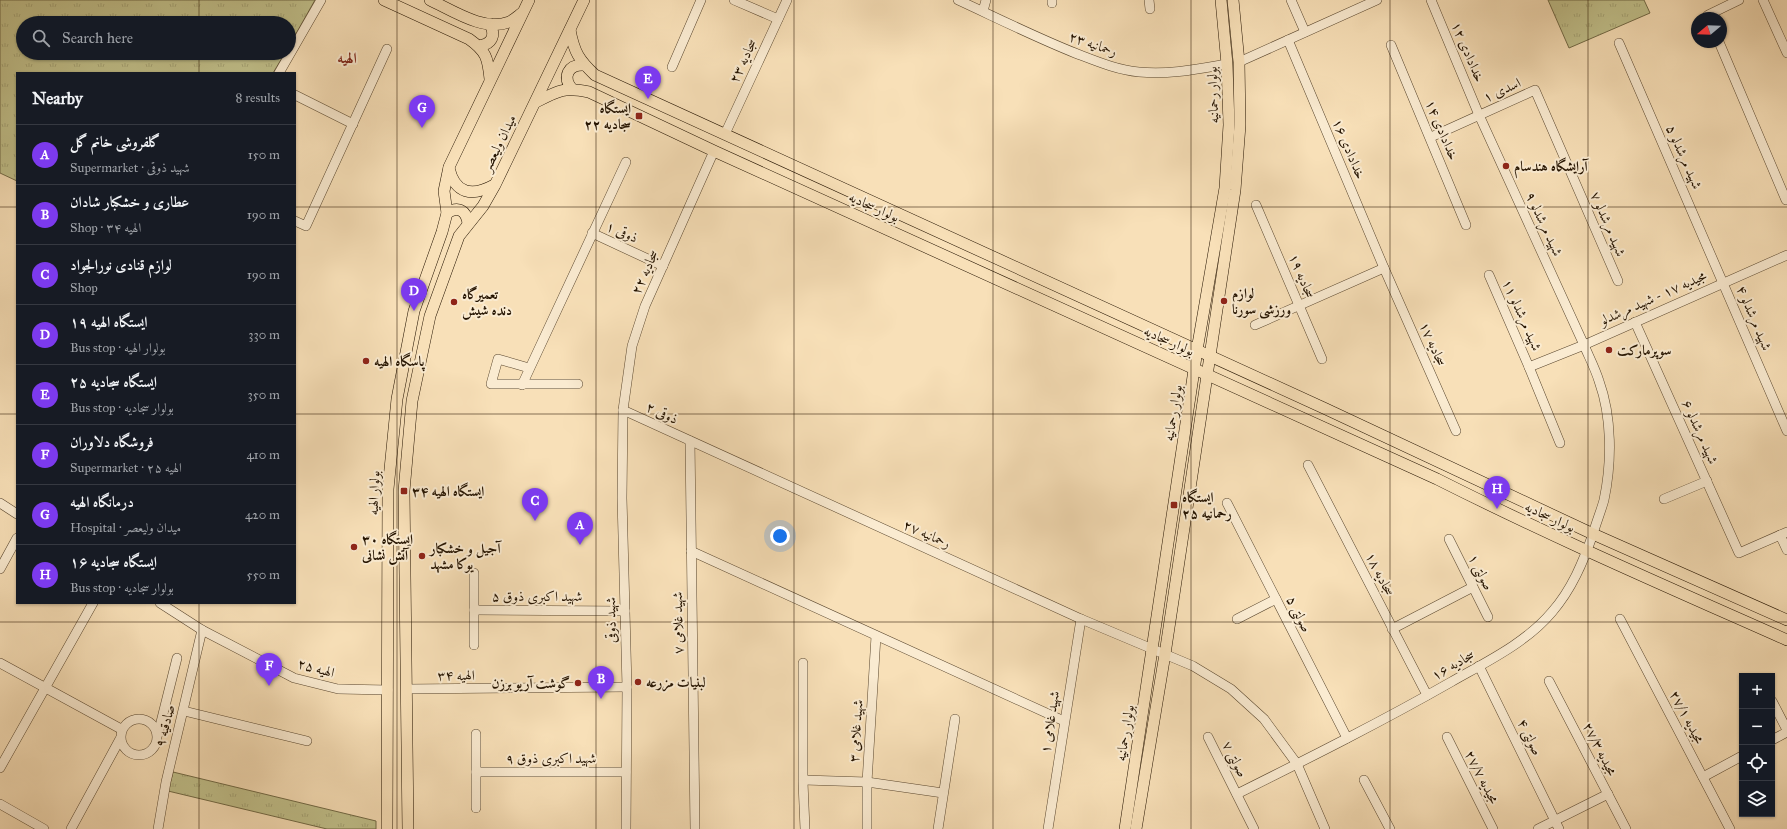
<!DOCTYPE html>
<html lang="en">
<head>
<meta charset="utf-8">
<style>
  body { margin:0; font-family:"IM FELL Great Primer",Amiri,serif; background:#242831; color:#f1f3f6 }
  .controls { position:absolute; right:12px; bottom:12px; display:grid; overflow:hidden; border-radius:0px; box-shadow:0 1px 3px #0004 }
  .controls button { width:36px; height:36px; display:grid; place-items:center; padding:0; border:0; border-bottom:1px solid #363941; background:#171b24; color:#f1f3f6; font:20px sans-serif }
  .compass { position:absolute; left:1691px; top:12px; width:36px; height:36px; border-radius:50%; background:#171b24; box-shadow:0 1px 3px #0004; rotate:251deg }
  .you { position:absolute; left:780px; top:536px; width:14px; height:14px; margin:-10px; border:3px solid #fff; border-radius:50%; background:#1a73e8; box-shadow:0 0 0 6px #1a73e833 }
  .badge { display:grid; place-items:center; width:26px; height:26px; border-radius:50%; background:#7c3aed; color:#fff; font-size:13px; font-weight:700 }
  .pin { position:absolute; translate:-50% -33px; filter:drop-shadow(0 1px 2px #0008) }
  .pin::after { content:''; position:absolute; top:21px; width:14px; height:12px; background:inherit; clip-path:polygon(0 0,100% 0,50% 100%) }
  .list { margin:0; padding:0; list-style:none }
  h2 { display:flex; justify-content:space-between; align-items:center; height:52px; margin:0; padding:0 16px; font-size:17px }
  h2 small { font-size:13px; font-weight:400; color:#9ea1a6 }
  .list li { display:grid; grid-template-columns:26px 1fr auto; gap:12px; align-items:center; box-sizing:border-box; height:60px; padding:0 16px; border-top:1px solid #363941 }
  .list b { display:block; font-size:15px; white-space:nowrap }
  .list p { margin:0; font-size:13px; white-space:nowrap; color:#9ea1a6 }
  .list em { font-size:13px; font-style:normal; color:#9ea1a6 }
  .icon { flex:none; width:22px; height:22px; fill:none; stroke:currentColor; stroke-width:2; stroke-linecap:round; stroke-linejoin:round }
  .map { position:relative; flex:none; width:1787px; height:829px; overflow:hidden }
  .search { position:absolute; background:#171b24; box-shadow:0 1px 3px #0004; left:16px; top:16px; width:280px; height:44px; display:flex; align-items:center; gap:10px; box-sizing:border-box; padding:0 14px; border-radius:22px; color:#9ea1a6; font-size:15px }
  .panel { position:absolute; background:#171b24; box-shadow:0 1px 3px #0004; left:16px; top:72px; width:280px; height:532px; border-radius:0px }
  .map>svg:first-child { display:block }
  .park { fill:url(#park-tufts); stroke:#726a46 }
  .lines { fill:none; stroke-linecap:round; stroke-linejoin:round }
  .minor-casing { stroke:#59462e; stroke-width:10 }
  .major-casing { stroke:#241300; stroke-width:12 }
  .minor { stroke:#faebd1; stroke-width:9 }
  .major { stroke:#f8e0b8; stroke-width:11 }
  .grid { fill:none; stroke:#241300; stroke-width:1; stroke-opacity:0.55 }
  .poi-dot { fill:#8f2418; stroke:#faebd1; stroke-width:1.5 }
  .labels { text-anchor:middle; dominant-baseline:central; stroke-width:4; stroke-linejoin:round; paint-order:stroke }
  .street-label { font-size:14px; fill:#241300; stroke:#faebd1 }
  .poi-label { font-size:14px; font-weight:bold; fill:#241300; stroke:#faebd1; text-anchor:start }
  .neighbourhood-label { font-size:15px; font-weight:bold; fill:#7a1f14; stroke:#faebd1 }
</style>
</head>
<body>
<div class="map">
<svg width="1787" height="829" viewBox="0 0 1787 829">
  <defs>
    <pattern id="park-tufts" width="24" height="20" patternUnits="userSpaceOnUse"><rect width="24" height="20" fill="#c1c18c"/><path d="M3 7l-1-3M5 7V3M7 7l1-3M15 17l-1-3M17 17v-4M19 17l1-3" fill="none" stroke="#a6a577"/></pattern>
  </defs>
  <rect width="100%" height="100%" fill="#f8e0b8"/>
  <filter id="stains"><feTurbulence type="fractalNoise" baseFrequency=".005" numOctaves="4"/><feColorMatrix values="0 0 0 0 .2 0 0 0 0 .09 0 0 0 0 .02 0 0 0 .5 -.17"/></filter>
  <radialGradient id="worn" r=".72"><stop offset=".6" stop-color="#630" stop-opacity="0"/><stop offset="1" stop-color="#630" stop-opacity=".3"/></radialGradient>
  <g class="park">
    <polygon points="0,0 315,0 289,46 289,23 23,23 23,53 285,53 273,73 17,73 17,181 0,173"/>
    <polygon points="1548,0 1644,0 1650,13 1569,48"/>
    <polygon points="173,772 376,821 376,829 327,829 168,791"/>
  </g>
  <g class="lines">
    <defs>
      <g id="minor">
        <polyline points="734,0 778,19"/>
        <path d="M958,0C997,18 1035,37 1075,53C1096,61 1117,70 1139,72C1169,75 1198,69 1227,64"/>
        <polyline points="1149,0 1150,9"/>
        <polyline points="1291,0 1305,32"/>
        <polyline points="1763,0 1787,53"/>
        <polyline points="1052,3 1052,0"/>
        <polyline points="983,11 986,0"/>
        <polyline points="1709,18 1708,15 1739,0"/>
        <polyline points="1288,40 1384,268 1456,431"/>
        <polyline points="1719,42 1786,200"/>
        <polyline points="1619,43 1787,431"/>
        <polyline points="1391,45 1466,225"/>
        <polyline points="1239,62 1377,0"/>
        <polyline points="672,67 701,0"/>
        <polyline points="279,73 321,0"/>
        <polyline points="295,95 353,124"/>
        <polyline points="725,134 787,0"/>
        <polyline points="1431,137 1535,90 1618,281"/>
        <polyline points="1256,205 1322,359"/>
        <polyline points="295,221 306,226 387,49"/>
        <polyline points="592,233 663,266"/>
        <polyline points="1489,275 1529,367 1560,443"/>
        <polyline points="1635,322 1739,553 1787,532"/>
        <polyline points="1255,325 1384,268"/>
        <polyline points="1529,367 1584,345 1787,255"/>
        <polyline points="529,368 498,359 491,384 578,384"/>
        <polyline points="522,385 626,162"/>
        <polyline points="623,410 1081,619 1193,666 1231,689 1264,719 1297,764 1325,829"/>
        <polyline points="690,441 695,829"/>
        <polyline points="1308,465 1427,695"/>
        <polyline points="1664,499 1707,481"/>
        <polyline points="0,503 17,514"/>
        <polyline points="1227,503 1347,738"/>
        <polyline points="1780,535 1787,550"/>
        <polyline points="1449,539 1488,617"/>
        <polyline points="691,551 1064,721"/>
        <polyline points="0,569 17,538"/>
        <polyline points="474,573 474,645"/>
        <polyline points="160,603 202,630 294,678 338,689 388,690"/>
        <polyline points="474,610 625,611"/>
        <polyline points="1237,619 1276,599"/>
        <polyline points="1620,619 1730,829"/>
        <polyline points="1392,629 1473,587"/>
        <polyline points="0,663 121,729"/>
        <polyline points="803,663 803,782 805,829"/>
        <polyline points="1479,666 1559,829"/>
        <polyline points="1549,681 1626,829"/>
        <polyline points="406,689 627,687"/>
        <polyline points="1772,701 1787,730"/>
        <polyline points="184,711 307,741"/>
        <circle cx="139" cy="737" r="18"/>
        <polyline points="158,734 177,658"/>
        <polyline points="1208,737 1254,829"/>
        <polyline points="1447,737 1493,829"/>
        <polyline points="1772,740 1787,732"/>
        <polyline points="0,768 93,603"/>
        <polyline points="476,772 626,772"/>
        <polyline points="1703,777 1742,756"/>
        <polyline points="804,780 867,782 943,793"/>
        <polyline points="1364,780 1390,829"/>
        <path d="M1237,794C1309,758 1381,722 1451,682C1486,662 1526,643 1552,612C1572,589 1583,562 1593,534C1596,523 1601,511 1604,500C1612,462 1612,417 1599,381C1595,368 1589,357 1584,345L1479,115L1431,0"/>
        <polyline points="0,804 44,829"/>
        <polyline points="476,808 476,734"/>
        <polyline points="71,829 120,739"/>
        <polyline points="158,829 166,782 202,630"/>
        <polyline points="626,829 627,687 622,498 623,410 632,346 645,306 714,151"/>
        <polyline points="867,829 867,782 876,636"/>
        <polyline points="938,829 955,719"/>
        <polyline points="1048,829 1081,619"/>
        <polyline points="1538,829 1608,794"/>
      </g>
      <g id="major">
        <path d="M384,0L469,39C486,51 488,58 490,79"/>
        <path d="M430,0C452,10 484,32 509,22C514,20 518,16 522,13"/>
        <path d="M570,30C574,52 579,60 595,75L1326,409L1593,534L1787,620"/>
        <path d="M479,46C492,44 496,36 490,24"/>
        <path d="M572,89C562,77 568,64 584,65"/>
        <path d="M536,102C559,90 564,87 589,92L714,151L1437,479C1552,537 1670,588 1787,640"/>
        <path d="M449,168C455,194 472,197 494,185"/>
        <path d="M447,213C458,206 466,210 468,223"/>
        <polyline points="387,829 388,489 397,399 414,311 442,232 447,213 444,191 449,167 529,0"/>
        <polyline points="408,829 404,491 412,401 430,316 459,236 483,206 495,185 584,0"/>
        <polyline points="1125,829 1197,350 1225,188 1229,125 1227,64 1221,0"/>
        <polyline points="1136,829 1165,654 1235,190 1240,125 1239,62 1233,0"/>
      </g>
    </defs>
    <use href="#minor" class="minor-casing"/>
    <use href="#major" class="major-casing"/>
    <use href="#minor" class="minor"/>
    <use href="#major" class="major"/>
  </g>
  <path class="grid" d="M199,0V23M397,0V829M596,0V829M794,0V829M993,0V829M1191,0V829M1390,0V829M1588,0V829M199,53V73M0,207H17M295,207H1787M0,414H17M295,414H1787M199,603V829M0,622H1787"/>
  <g class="poi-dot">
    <rect x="635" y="112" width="8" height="8" rx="2"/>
    <circle cx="1506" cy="166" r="4"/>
    <circle cx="1224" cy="301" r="4"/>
    <circle cx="454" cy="302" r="4"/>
    <circle cx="1609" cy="350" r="4"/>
    <circle cx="366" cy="361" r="4"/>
    <rect x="400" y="487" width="8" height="8" rx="2"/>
    <rect x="1170" y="501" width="8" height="8" rx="2"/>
    <circle cx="354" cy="547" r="4"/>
    <circle cx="422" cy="556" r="4"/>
    <circle cx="638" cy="682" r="4"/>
    <circle cx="578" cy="683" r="4"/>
  </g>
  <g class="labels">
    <g class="street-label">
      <text transform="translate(1093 44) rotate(19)">رحمانیه ۲۳</text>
      <text transform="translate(1468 52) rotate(67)">خدادادی ۱۲</text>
      <text transform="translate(743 61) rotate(-65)">سجادیه ۲۳</text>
      <text transform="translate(1502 90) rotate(-24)">اسدی ۱</text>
      <text transform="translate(1213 95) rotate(-92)">بولوار رحمانیه</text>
      <text transform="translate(1442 130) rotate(67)">خدادادی ۱۴</text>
      <text transform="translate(499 143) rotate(-64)">میدان ولیعصر</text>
      <text transform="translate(1349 149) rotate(67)">خدادادی ۱۶</text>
      <text transform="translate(1684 157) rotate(66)">شهید مرشدلو ۵</text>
      <text transform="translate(874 207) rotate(24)">بولوار سجادیه</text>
      <text transform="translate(1544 224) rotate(65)">شهید مرشدلو ۹</text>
      <text transform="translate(1608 224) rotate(67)">شهید مرشدلو ۷</text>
      <text transform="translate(622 232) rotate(24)">ذوقی ۱</text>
      <text transform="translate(645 272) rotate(-66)">سجادیه ۲۲</text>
      <text transform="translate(1302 276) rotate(67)">سجادیه ۱۹</text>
      <text transform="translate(1653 298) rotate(-24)">مجیدیه ۱۷ - شهید مرشدلو</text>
      <text transform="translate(1522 315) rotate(66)">شهید مرشدلو ۱۱</text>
      <text transform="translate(1754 318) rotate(67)">شهید مرشدلو ۴</text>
      <text transform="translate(1169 341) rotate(24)">بولوار سجادیه</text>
      <text transform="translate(1433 344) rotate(66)">سجادیه ۱۷</text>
      <text transform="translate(662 413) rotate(25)">ذوقی ۲</text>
      <text transform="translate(1173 413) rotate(-81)">بولوار رحمانیه</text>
      <text transform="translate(1700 432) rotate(66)">شهید مرشدلو ۶</text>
      <text transform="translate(374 493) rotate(-88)">بولوار الهیه</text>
      <text transform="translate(1550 517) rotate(25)">بولوار سجادیه</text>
      <text transform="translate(927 534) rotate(24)">رحمانیه ۲۷</text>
      <text transform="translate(1481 572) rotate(63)">صولتی ۱</text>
      <text transform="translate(1380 574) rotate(63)">سجادیه ۱۸</text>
      <text x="537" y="596">شهید اکبری ذوق ۵</text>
      <text transform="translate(1299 614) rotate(63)">صولتی ۵</text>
      <text transform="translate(611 620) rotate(-91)">شهید ذوقی</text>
      <text transform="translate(678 623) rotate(-91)">شهید غلامی ۷</text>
      <text transform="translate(1453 665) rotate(-30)">سجادیه ۱۶</text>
      <text transform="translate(316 668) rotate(16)">الهیه ۲۵</text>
      <text x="456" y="675">الهیه ۳۴</text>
      <text transform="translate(1687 717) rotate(62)">مجیدیه ۲۷/۱</text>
      <text transform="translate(1050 722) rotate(-81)">شهید غلامی ۱</text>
      <text transform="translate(165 726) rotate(-76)">صادقیه ۹</text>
      <text transform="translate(856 731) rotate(-86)">شهید غلامی ۳</text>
      <text transform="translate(1125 733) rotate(-81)">بولوار رحمانیه</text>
      <text transform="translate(1530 737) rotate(64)">صولتی ۴</text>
      <text transform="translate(1600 749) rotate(63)">مجیدیه ۲۷/۳</text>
      <text x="551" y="758">شهید اکبری ذوق ۹</text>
      <text transform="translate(1235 759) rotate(63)">صولتی ۷</text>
      <text transform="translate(1482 777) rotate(63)">مجیدیه ۲۷/۷</text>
    </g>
    <g class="poi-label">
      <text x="631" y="108" text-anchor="end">ایستگاه<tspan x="631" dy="16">سجادیه ۲۲</tspan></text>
      <text x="1514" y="166">آرایشگاه هندسام</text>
      <text x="1232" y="293">لوازم<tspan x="1232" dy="16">ورزشی سورنا</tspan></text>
      <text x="462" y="294">تعمیرگاه<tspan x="462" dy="16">دنده شیش</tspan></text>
      <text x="1617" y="350">سوپرمارکت</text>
      <text x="374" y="361">پاسگاه الهیه</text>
      <text x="412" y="491">ایستگاه الهیه ۳۴</text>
      <text x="1182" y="497">ایستگاه<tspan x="1182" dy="16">رحمانیه ۲۵</tspan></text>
      <text x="362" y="539">ایستگاه ۳۰<tspan x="362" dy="16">آتش نشانی</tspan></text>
      <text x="430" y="548">آجیل و خشکبار<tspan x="430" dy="16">یوکا مشهد</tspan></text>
      <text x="646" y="682">لبنیات مزرعه</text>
      <text x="570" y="683" text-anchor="end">گوشت آریو برزن</text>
    </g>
    <g class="neighbourhood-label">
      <text x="347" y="58">الهیه</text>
    </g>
  </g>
  <rect width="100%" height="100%" filter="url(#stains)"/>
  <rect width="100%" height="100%" fill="url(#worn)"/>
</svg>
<div class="controls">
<button>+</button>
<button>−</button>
<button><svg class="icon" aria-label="locate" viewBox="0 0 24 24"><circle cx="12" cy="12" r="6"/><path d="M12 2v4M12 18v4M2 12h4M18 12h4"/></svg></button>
<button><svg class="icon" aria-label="layers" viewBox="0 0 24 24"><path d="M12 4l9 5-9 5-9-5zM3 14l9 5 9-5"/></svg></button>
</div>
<svg class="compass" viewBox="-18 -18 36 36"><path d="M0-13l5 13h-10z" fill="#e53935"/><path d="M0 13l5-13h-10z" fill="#9ea1a6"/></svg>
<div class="you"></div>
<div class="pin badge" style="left:580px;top:545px">A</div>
<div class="pin badge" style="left:601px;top:699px">B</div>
<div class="pin badge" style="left:535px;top:521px">C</div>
<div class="pin badge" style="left:414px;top:311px">D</div>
<div class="pin badge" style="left:648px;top:99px">E</div>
<div class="pin badge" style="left:269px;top:686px">F</div>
<div class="pin badge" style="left:422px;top:128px">G</div>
<div class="pin badge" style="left:1497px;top:509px">H</div>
<div class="search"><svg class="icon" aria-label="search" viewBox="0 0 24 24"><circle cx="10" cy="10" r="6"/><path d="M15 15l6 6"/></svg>Search here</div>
<section class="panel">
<h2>Nearby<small>8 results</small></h2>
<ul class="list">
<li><span class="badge">A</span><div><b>گلفروشی خانم گل</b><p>Supermarket · شهید ذوقی</p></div><em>150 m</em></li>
<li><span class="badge">B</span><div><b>عطاری و خشکبار شادان</b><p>Shop · الهیه ۳۴</p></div><em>190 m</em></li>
<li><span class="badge">C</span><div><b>لوازم قنادی نورالجواد</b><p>Shop</p></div><em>190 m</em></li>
<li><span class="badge">D</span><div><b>ایستگاه الهیه ۱۹</b><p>Bus stop · بولوار الهیه</p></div><em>330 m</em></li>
<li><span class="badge">E</span><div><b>ایستگاه سجادیه ۲۵</b><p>Bus stop · بولوار سجادیه</p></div><em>350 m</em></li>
<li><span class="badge">F</span><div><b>فروشگاه دلاوران</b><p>Supermarket · الهیه ۲۵</p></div><em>410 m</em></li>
<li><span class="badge">G</span><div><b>درمانگاه الهیه</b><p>Hospital · میدان ولیعصر</p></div><em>420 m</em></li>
<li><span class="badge">H</span><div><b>ایستگاه سجادیه ۱۶</b><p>Bus stop · بولوار سجادیه</p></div><em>550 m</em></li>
</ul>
</section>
</div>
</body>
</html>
